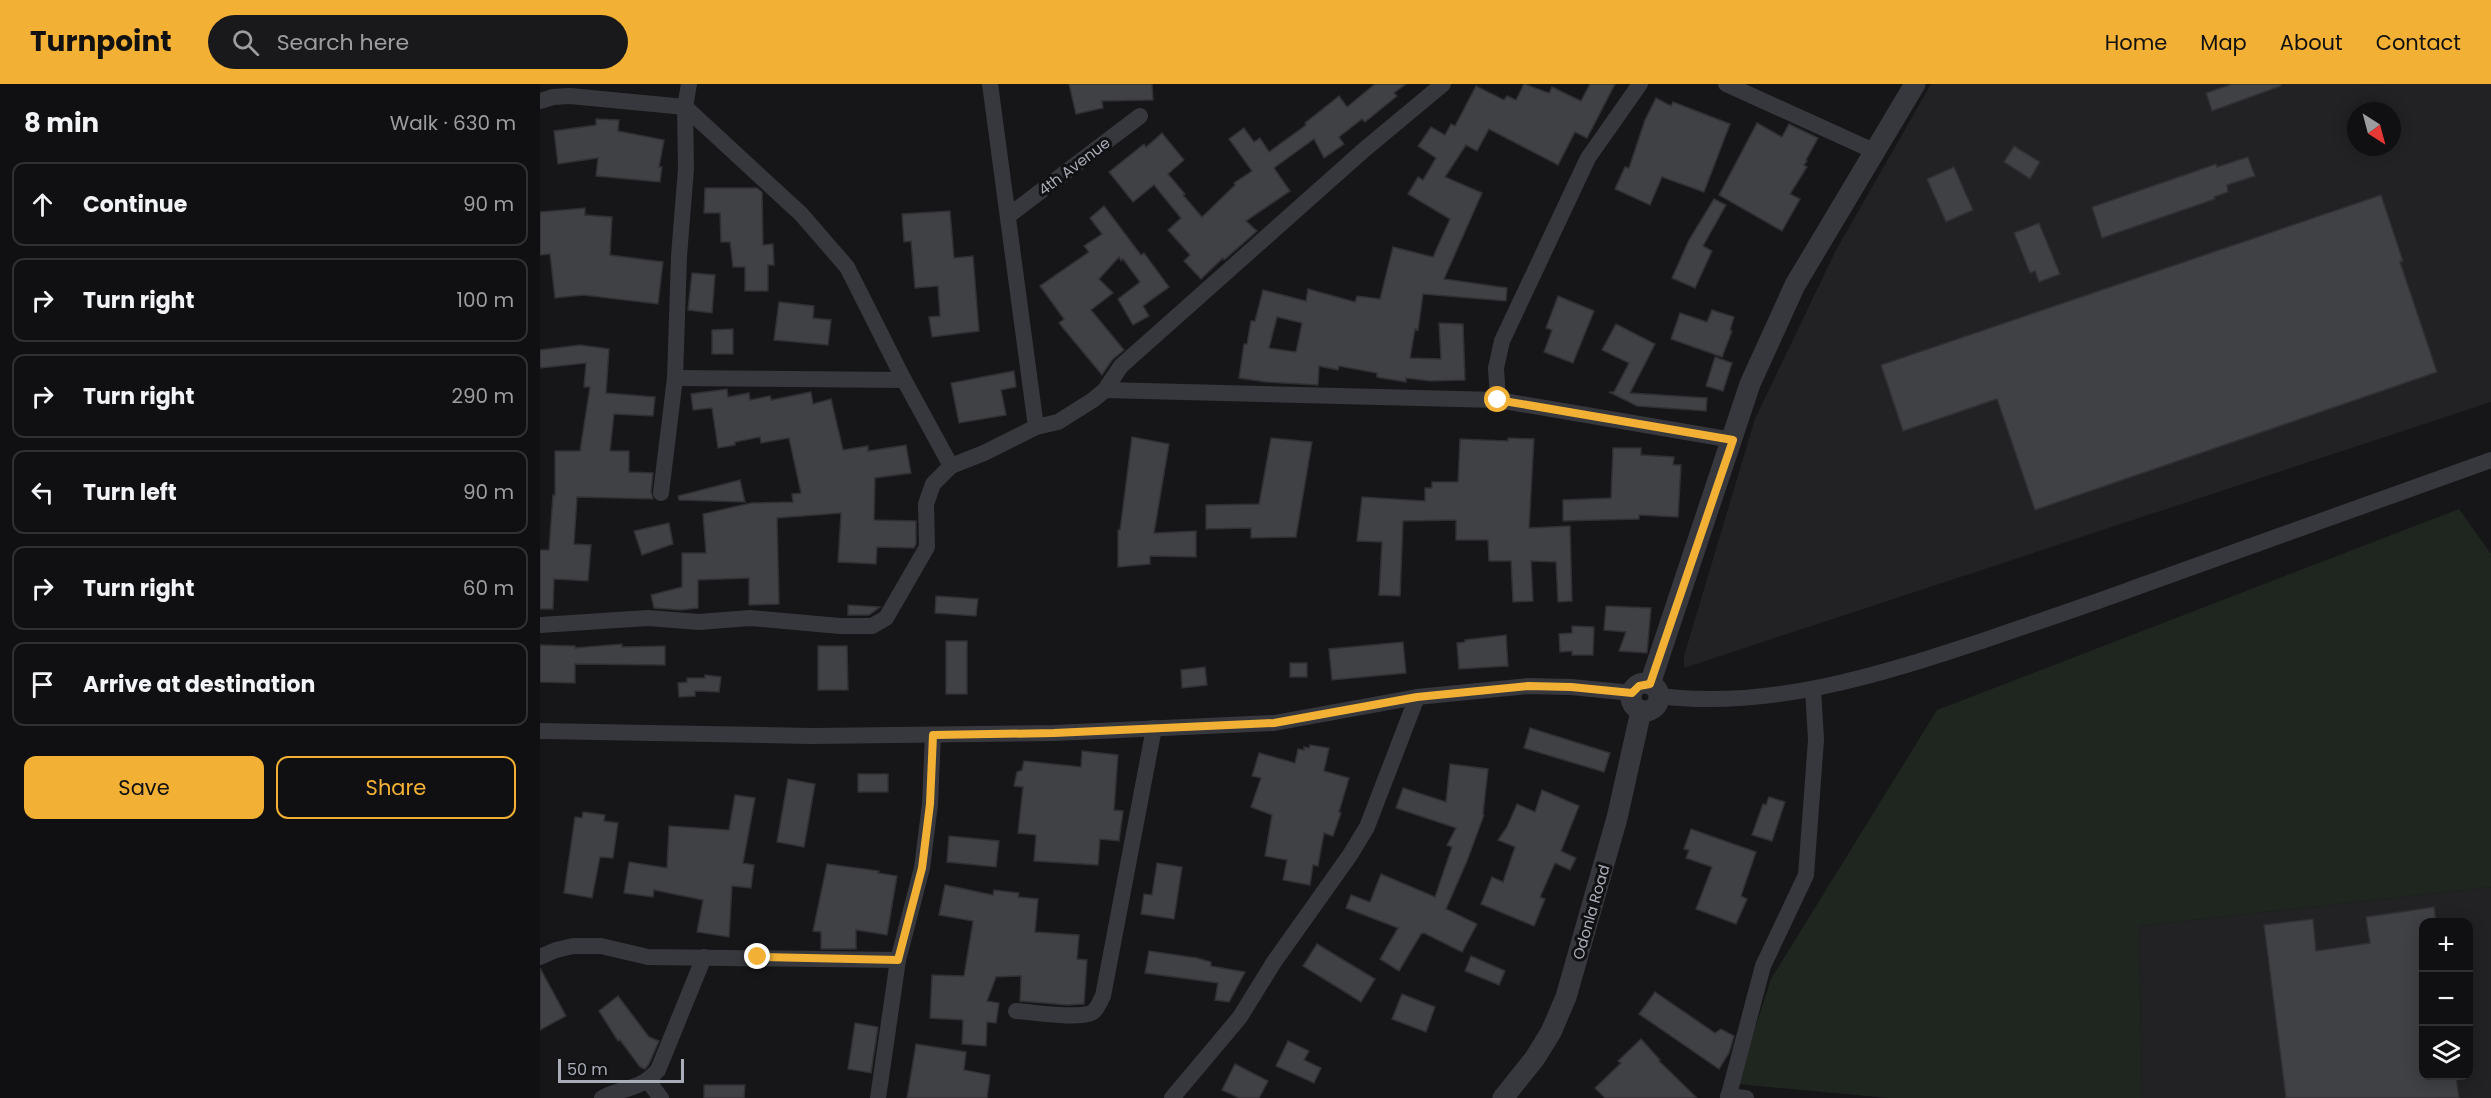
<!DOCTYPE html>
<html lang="en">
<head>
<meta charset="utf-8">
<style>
  body { margin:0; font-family:Poppins,sans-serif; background:#19191b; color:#f1f3f6 }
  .controls { position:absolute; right:18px; bottom:18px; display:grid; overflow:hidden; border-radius:12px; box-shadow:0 3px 15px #0003 }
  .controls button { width:54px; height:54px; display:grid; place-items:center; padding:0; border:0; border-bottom:2px solid #303032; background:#101012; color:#f1f3f6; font:30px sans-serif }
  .compass { position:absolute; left:1807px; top:18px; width:54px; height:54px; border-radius:50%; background:#101012; box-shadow:0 3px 15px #0003; rotate:144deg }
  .scale { position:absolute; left:18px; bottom:15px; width:126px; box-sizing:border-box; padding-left:6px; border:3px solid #a8adb8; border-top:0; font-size:16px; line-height:21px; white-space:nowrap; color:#a8adb8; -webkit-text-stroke:4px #111113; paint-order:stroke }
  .stop { position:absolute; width:18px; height:18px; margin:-14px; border:4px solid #f2b134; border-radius:50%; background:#fff }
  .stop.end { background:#f2b134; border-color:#fff; box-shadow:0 2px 6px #0008 }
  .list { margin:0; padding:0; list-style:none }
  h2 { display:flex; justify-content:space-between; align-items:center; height:78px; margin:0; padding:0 24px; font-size:26px }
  h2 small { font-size:20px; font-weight:400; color:#9c9d9f }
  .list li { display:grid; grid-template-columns:39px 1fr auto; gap:18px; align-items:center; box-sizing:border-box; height:84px; margin:0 12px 12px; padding:0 12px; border:2px solid #303032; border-radius:12px }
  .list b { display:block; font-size:22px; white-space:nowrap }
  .list em { font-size:20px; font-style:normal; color:#9c9d9f }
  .actions { display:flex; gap:12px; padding:18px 24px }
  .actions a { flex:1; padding:14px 0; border:2px solid #f2b134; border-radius:12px; text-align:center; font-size:21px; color:#f2b134 }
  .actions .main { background:#f2b134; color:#111 }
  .icon { flex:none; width:33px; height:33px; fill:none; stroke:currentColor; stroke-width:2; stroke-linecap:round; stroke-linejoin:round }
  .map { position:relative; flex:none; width:1951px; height:1014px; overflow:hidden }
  header { display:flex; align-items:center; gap:36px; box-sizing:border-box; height:84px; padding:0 30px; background:#f2b134; color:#111 }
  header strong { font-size:28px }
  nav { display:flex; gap:33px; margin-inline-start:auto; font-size:21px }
  .search { width:420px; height:54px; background:#19191b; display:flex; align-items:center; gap:15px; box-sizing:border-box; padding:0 21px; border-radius:33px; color:#9c9d9f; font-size:22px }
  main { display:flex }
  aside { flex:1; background:#101012 }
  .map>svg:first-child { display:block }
  .built { fill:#222225; fill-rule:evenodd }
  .green { fill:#1e261f }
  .building { fill:#404145; stroke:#303034; stroke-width:1.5; fill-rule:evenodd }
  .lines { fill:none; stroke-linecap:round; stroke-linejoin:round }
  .minor { stroke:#37383d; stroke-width:16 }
  .tertiary { stroke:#37383d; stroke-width:21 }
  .route { stroke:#f2b134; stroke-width:8 }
  .labels { text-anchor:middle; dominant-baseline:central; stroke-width:6; stroke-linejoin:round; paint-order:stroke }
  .street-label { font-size:15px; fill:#a8adb8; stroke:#111113 }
</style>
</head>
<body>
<header>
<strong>Turnpoint</strong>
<div class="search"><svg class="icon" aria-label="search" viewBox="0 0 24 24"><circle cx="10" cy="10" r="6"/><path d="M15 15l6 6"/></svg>Search here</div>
<nav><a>Home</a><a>Map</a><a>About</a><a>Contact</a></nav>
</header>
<main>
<aside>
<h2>8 min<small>Walk · 630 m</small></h2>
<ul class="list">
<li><svg class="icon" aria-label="ahead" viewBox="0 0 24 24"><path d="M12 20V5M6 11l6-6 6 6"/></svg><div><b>Continue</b></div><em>90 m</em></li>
<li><svg class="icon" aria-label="right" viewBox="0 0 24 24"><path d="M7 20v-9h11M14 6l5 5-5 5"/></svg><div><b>Turn right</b></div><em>100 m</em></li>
<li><svg class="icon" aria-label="right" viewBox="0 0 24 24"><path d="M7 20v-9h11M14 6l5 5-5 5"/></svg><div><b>Turn right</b></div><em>290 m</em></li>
<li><svg class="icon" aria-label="left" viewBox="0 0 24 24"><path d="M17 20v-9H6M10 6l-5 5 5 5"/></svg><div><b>Turn left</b></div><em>90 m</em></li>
<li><svg class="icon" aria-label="right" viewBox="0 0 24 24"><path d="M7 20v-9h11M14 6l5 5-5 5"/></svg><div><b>Turn right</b></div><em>60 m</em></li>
<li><svg class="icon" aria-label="arrive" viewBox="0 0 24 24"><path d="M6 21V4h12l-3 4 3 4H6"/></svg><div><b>Arrive at destination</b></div></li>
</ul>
<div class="actions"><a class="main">Save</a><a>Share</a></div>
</aside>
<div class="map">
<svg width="1951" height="1014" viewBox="0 0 1951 1014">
  <rect width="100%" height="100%" fill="#161618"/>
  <g class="built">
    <path d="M1391,0H1951V318L1144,584V572L1215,335L1295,168ZM1816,27H1852V63H1816Z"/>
    <path d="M1951,803V1014H1602L1599,842ZM1884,838H1928V992H1884Z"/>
  </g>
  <polygon class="green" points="1919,425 1951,470 1951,803 1599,842 1602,1014 1348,1014 1197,1000 1231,895 1397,626"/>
  <g class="building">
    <polygon points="529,0 612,0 613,16 562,17 563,24 536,30"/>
    <polygon points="835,0 866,0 854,9 857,12 825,38 822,35 799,53 804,60 784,74 774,55 734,84 750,107 706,137 717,147 684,176 683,174 661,195 644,177 650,171 628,146 641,134 614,101 593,118 569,88 604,60 606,63 622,49 644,76 628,90 645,110 643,111 662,133 695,101 694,99 712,87 689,55 704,44 714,58 720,54 729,68 766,41 765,39 799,12 807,23"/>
    <path d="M984,0L1009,9L1012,3L1041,17L1050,0H1075L1047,54L1035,48L1018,81L949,45L937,67L926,61L905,93L942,109L904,195L967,204L966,217L883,210L878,246L875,245L870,274L901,275L899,239L923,240L925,296L891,297L866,294V298L837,293V289L799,282L798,286L779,282L778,301L726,298L699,294L704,260H707L711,237H715L723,206L766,217L768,205L815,218L817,212L840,215L853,163L893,173L910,135L868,110L878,93L883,96L896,74L878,62L891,43L905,51L911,40L915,42L936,2L964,16L967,12L976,16ZM737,233L762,239L756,268L729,264Z"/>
    <polygon points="1692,0 1741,0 1741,2 1672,27 1666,9"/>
    <polygon points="1116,14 1131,22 1133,18 1190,40 1164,108 1122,93 1110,121 1075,105 1085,83 1089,84 1105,36"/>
    <polygon points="56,35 79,36 78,47 124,56 119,83 122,83 120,98 56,92 58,74 18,80 14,47 56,41"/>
    <polygon points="1217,39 1242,53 1249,40 1278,54 1266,76 1267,77 1264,81 1267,83 1250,110 1260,115 1242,147 1179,111"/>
    <polygon points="1474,62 1500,78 1490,95 1464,78"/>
    <polygon points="1708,73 1715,92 1687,101 1688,108 1674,113 1675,115 1562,154 1552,123 1676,80 1677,83"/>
    <polygon points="1414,83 1433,126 1406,138 1387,95"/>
    <polygon points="165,104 217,104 222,108 223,161 233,160 234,181 228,181 228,207 205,207 205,183 193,183 190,158 181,158 180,129 164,129"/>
    <polygon points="1841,111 1863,177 1860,178 1897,288 1495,426 1457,315 1363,347 1341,281"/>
    <polygon points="1174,115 1186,121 1163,162 1172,167 1155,204 1132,194 1149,156"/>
    <polygon points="564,122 601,171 604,169 629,203 603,222 609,232 593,241 578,215 600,198 583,175 581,177 579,173 559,195 573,209 551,226 584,266 572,276 562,291 519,239 524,235 500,202 549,168 544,162 562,150 550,134"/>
    <polygon points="45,124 45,131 72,133 70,171 123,178 118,220 43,211 15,214 10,170 0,171 0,128"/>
    <polygon points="410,127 414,174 433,172 439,247 392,253 389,233 400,232 398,202 375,204 371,157 364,158 362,130"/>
    <polygon points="1499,139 1520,190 1499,198 1495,187 1490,189 1474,149"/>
    <polygon points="152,189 175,191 172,229 148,226"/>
    <polygon points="1018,212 1054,227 1033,279 1004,268 1012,246 1006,244"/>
    <polygon points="239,218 274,222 273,234 291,236 288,261 234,256"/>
    <polygon points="1172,226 1194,233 1190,246 1192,247 1182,273 1131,255 1140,229 1167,238"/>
    <polygon points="1076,240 1115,260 1090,309 1167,314 1166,327 1097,322 1069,308 1074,308 1089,279 1062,266"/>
    <polygon points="193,245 193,270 172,270 172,246"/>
    <polygon points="40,261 69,265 66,309 115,313 113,332 74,330 70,367 89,367 89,388 113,389 111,408 113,415 37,413 34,460 51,461 48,497 14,495 13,525 0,525 0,466 9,466 13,411 15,411 15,367 40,367 50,303 44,303 46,279 0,284 0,266"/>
    <polygon points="1175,273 1192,279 1183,307 1166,302"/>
    <polygon points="474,287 476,303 461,306 466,331 419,339 411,299"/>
    <polygon points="187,305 188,313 209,309 210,316 230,312 231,316 271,308 273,320 291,315 303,366 328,362 328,367 366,361 371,389 335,394 334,436 376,437 376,460 374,464 337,463 336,480 298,478 301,429 237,434 239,520 209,521 209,494 158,496 158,524 140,526 114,524 111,511 142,503 142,469 166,469 163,430 211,419 253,418 252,410 261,409 249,354 221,359 220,353 195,358 195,361 178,364 172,324 153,326 151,310"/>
    <polygon points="592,353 629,360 614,449 656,447 656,473 610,472 610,480 578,483 578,446 580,446"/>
    <polygon points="731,354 772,358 756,453 711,454 711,444 666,445 666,421 719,420"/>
    <polygon points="968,354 994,355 989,444 1030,442 1032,517 1018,518 1016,478 991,477 993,517 973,518 971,477 949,477 948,456 916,456 916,436 863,437 860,512 839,511 842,458 817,457 822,413 885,417 885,404 892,404 892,398 918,398 920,355 968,357"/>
    <polygon points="1073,364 1101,364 1101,371 1134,373 1133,381 1141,381 1138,433 1099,431 1099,435 1023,437 1023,416 1071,414"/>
    <polygon points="200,396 205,418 139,416 138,412"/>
    <polygon points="129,439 133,460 102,471 94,447"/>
    <polygon points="396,512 438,515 436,532 395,529"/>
    <polygon points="308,521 340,523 329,531 308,531"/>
    <polygon points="1066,522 1111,524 1107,569 1079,567 1086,548 1064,546"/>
    <polygon points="1032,542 1054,543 1053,571 1032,571 1032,567 1020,568 1019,550 1032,549"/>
    <polygon points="966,551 968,582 919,585 917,559 925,558 925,556"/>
    <rect x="406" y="557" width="21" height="53"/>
    <polygon points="863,558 866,589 792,596 789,565"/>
    <polygon points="82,560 82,563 125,562 125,581 35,580 35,599 0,598 0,561 35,562 35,564"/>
    <polygon points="278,562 307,562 308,606 278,606"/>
    <rect x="750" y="579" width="17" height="14"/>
    <polygon points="665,583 667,601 642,604 641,586"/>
    <polygon points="165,591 181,593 179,608 155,607 155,612 139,613 138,599 147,598 147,594 165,594"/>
    <polygon points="990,644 1070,669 1064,688 984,664"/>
    <polygon points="770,661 789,664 784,687 809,694 799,728 801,729 793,752 784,749 778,782 773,781 770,801 743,796 747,776 725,772 732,731 711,723 721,694 712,692 719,669 755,679 758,665 764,666 764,663 769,664"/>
    <polygon points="542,667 578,671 574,726 583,727 579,757 560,755 558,781 494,777 496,751 478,749 483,703 474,702 477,688 482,686 484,677 541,683"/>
    <polygon points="910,680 948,685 943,730 944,731 927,777 906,825 937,840 922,868 884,849 881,850 859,887 840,875 858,844 806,824 811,811 830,818 841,790 895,813 912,763 907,761 916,744 856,724 863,704 906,718"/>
    <rect x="318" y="690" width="30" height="18"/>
    <polygon points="248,695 275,700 264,763 237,758"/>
    <polygon points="1002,706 1039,722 1021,767 1036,774 1030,786 1015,779 1000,813 1005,815 994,842 941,820 952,793 963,798 975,763 958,756 967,743 977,720 995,728"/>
    <polygon points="195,711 215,714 203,779 214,781 211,804 192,802 189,853 157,848 163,816 114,806 113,813 84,809 89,778 127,784 129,742 189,746"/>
    <polygon points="1229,713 1245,718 1232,757 1212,751 1223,720 1226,721"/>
    <polygon points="43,728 65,731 64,737 78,739 73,774 60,773 52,814 24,809 35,733 42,734"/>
    <polygon points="1151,745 1216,768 1201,812 1207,815 1196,840 1156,825 1172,783 1146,774 1149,766 1144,765"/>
    <polygon points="409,752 459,757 456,783 407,778"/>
    <polygon points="617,779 642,783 634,835 601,830 604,810 612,811"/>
    <polygon points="287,780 339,787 338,789 357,792 347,851 316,846 316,865 281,865 281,848 273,847"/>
    <polygon points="405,801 453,811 454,806 479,809 478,813 498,815 495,848 539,851 537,875 547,876 544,920 527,921 480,917 481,892 456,893 447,917 459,919 456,939 447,938 446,962 422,960 423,936 390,934 392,891 424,892 433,837 399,831"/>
    <polygon points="1894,823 1896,838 1884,838 1884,992 1916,992 1919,1014 1746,1014 1724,841 1773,835 1776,867 1830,859 1826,833"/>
    <polygon points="777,860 835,895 821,918 763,882"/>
    <polygon points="609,867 657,874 671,878 671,882 705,888 689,918 675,916 678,899 605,889"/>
    <polygon points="931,872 965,887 959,901 925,887"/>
    <polygon points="0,884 26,932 0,946"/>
    <polygon points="1115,908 1175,949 1181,945 1194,952 1189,969 1179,985 1099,930"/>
    <polygon points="862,910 895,923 886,948 852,935"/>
    <polygon points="78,912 109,953 119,957 109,980 105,985 100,983 80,956 78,957 59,927"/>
    <polygon points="315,939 338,943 331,989 308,985"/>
    <polygon points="1101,955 1120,976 1119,977 1157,1014 1065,1014 1055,1004 1081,979 1078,977"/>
    <polygon points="748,957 769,967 764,976 781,984 774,999 736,982"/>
    <polygon points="376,960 426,968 424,986 450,991 447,1014 367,1014"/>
    <polygon points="695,980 728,997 719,1014 699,1014 682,1006"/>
    <polygon points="164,1001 205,1001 204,1014 164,1014"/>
  </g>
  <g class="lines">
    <g class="minor">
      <polyline points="450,0 496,343"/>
      <polyline points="1186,0 1336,68"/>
      <polyline points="0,17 13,13 30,12 145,23 261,130 307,183 364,296 411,382"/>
      <polyline points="468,132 600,32"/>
      <polyline points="135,294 364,296"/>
      <polyline points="565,306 958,316 1193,356"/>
      <polyline points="958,316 956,284 962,257 1048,74 1100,0"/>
      <polyline points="121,409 135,294 139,172 146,85 145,23 149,0"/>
      <polyline points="0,541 108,534 159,538 210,534 300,542 332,542 346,534 387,463 386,420 393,400 411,382 444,369 496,343 518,338 553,316 565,306 581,282 617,250 825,65 903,0"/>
      <path d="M1119,612C1229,626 1339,591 1442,557C1494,539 1546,522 1597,503C1715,461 1833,418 1951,376"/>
      <polyline points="0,647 272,652 514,649 734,639 877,613 988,602 1031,603 1092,609"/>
      <polyline points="0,873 16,866 33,862 61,862 108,873 358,876"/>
      <path d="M476,927C494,928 539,936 553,928C558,924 560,917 563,912L614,644"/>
      <polyline points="108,997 121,1014"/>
      <polyline points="1188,1012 1206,1014"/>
      <path d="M62,1014C85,1002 100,1007 118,986L164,873"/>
      <polyline points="338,1014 358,876 382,784 390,720 393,651"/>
      <polyline points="632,1014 700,933 734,878 810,771 827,743 877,613"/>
      <polyline points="1188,1014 1223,882 1266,791 1276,656 1273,605"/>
    </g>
    <g class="tertiary">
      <circle cx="1105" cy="613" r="14"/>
      <polyline points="1110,600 1210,300 1255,201 1375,0"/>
      <polyline points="963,1014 995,974 1011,948 1026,913 1077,734 1101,627"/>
    </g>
  </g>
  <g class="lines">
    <polyline class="route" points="218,873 358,876 382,784 390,720 393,651 514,649 734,639 877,613 988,602 1031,603 1092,609 1099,602 1110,600 1193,356 958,316"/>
  </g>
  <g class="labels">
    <g class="street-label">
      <text transform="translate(534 82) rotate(-37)">4th Avenue</text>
      <text transform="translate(1051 828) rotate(-74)">Odonla Road</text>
    </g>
  </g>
</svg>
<div class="controls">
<button>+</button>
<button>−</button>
<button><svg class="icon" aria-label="layers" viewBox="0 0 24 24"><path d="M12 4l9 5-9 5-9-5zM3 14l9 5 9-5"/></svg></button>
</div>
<svg class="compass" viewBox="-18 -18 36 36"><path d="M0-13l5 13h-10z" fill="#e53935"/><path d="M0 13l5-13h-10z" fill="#9c9d9f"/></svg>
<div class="scale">50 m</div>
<div class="stop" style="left:958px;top:316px"></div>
<div class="stop end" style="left:218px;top:873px"></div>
</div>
</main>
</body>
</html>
